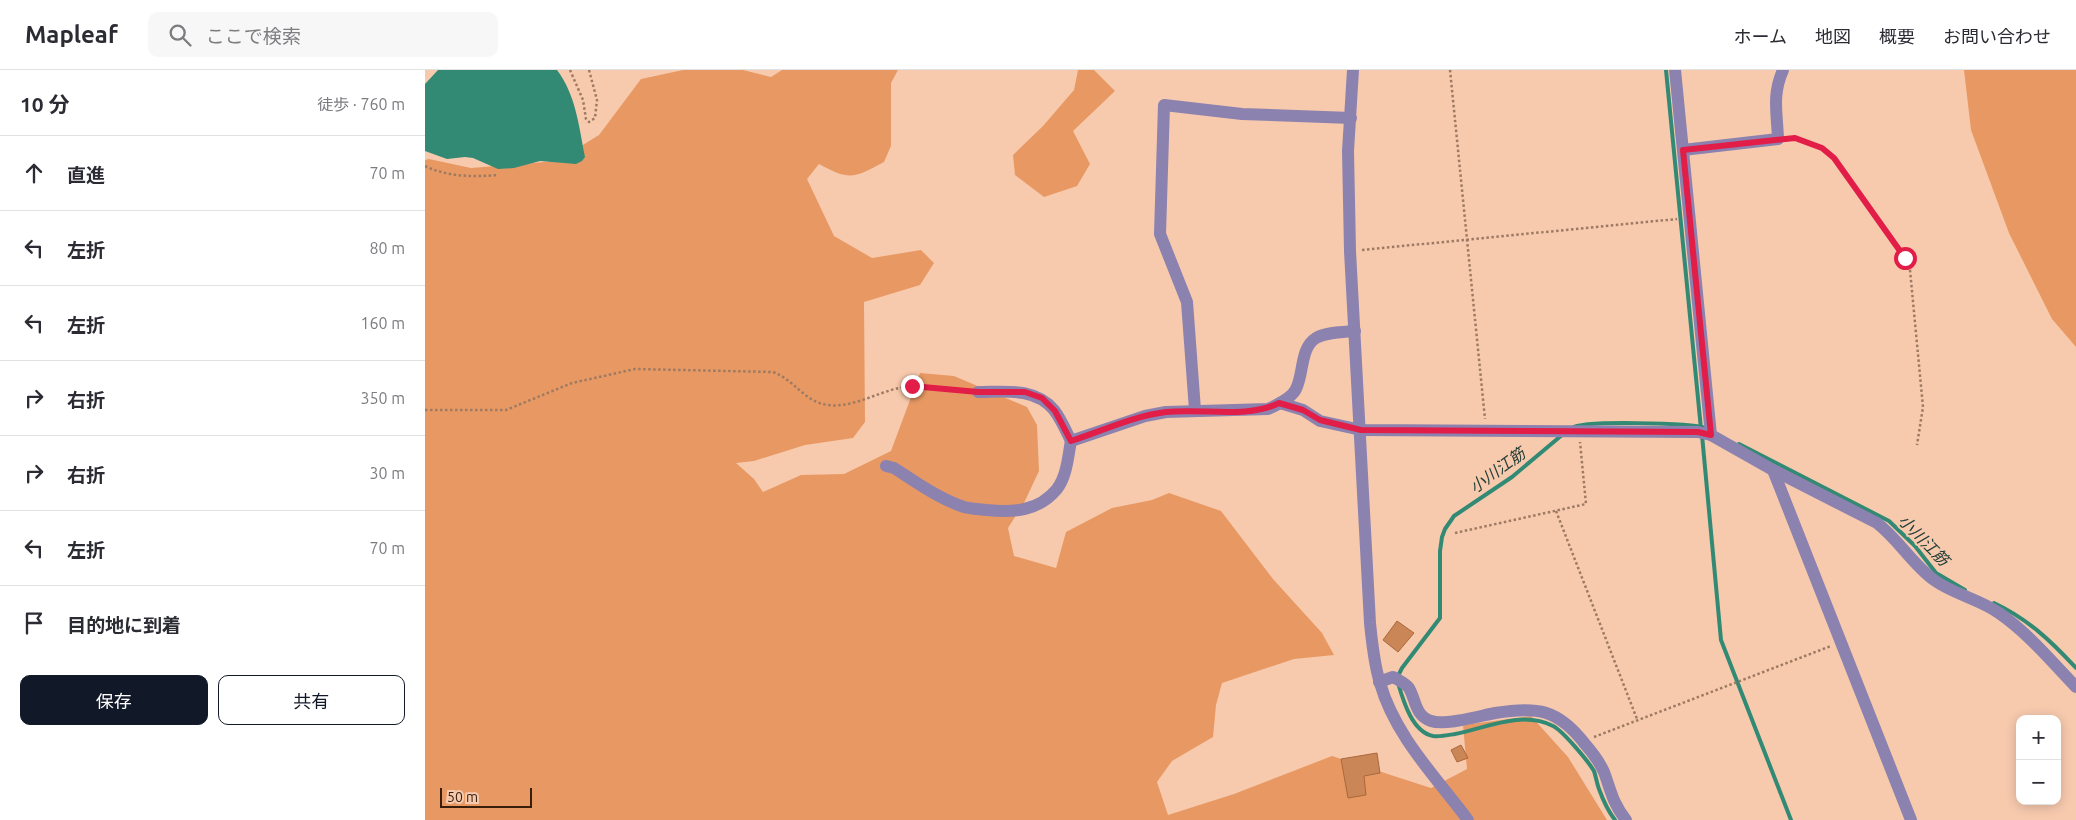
<!DOCTYPE html>
<html lang="ja">
<head>
<meta charset="utf-8">
<style>
  body { margin:0; font-family:Ubuntu,"Noto Sans JP",sans-serif; background:#f7f7f7; color:#2b2b33 }
  .controls { position:absolute; right:15px; bottom:15px; display:grid; overflow:hidden; border-radius:10px; box-shadow:0 2px 12px #0003 }
  .controls button { width:45px; height:45px; display:grid; place-items:center; padding:0; border:0; border-bottom:1px solid #e1e1e2; background:#fff; color:#2b2b33; font:25px sans-serif }
  .scale { position:absolute; left:15px; bottom:12px; width:92px; box-sizing:border-box; padding-left:5px; border:2px solid #391e0a; border-top:0; font-size:14px; line-height:18px; white-space:nowrap; color:#391e0a; -webkit-text-stroke:4px #f7caae; paint-order:stroke }
  .stop { position:absolute; width:15px; height:15px; margin:-11px; border:4px solid #e11d48; border-radius:50%; background:#fff }
  .stop.end { background:#e11d48; border-color:#fff; box-shadow:0 1px 5px #0008 }
  .list { margin:0; padding:0; list-style:none }
  h2 { display:flex; justify-content:space-between; align-items:center; height:65px; margin:0; padding:0 20px; font-size:21px }
  h2 small { font-size:16px; font-weight:400; color:#7c7c81 }
  .list li { display:grid; grid-template-columns:32px 1fr auto; gap:15px; align-items:center; box-sizing:border-box; height:75px; padding:0 20px; border-top:1px solid #e1e1e2 }
  .list b { display:block; font-size:19px; white-space:nowrap }
  .list em { font-size:16px; font-style:normal; color:#7c7c81 }
  .actions { display:flex; gap:10px; padding:15px 20px }
  .actions a { flex:1; padding:11px 0; border:1px solid #111827; border-radius:10px; text-align:center; font-size:18px; color:#111827 }
  .actions .main { background:#111827; color:#fff }
  .icon { flex:none; width:28px; height:28px; fill:none; stroke:currentColor; stroke-width:2; stroke-linecap:round; stroke-linejoin:round }
  .map { position:relative; flex:none; width:1651px; height:750px; overflow:hidden }
  header { display:flex; align-items:center; gap:30px; box-sizing:border-box; height:70px; padding:0 25px; background:#fff; border-bottom:1px solid #e1e1e2 }
  header strong { font-size:24px }
  nav { display:flex; gap:28px; margin-inline-start:auto; font-size:18px }
  .search { width:350px; height:45px; background:#f7f7f7; display:flex; align-items:center; gap:12px; box-sizing:border-box; padding:0 18px; border-radius:10px; color:#7c7c81; font-size:19px }
  main { display:flex }
  aside { flex:1; background:#fff }
  .map>svg:first-child { display:block }
  .green { fill:#e89963 }
  .water { fill:#328a75 }
  .lines { fill:none; stroke-linecap:round; stroke-linejoin:round }
  .stream { stroke:#328a75; stroke-width:4 }
  .building { fill:#cb8657; stroke:#aa6839 }
  .path { stroke:#9e7a62; stroke-width:2.5; stroke-dasharray:2.5 2.5; stroke-linecap:butt }
  .minor { stroke:#8c82af; stroke-width:12 }
  .tertiary { stroke:#8c82af; stroke-width:12 }
  .route { stroke:#e11d48; stroke-width:6 }
  .labels { text-anchor:middle; dominant-baseline:central; stroke-width:4.5; stroke-linejoin:round; paint-order:stroke }
  .water-label { font-size:16px; font-style:italic; fill:#233e37; stroke:#f7caae }
</style>
</head>
<body>
<header>
<strong>Mapleaf</strong>
<div class="search"><svg class="icon" aria-label="search" viewBox="0 0 24 24"><circle cx="10" cy="10" r="6"/><path d="M15 15l6 6"/></svg>ここで検索</div>
<nav><a>ホーム</a><a>地図</a><a>概要</a><a>お問い合わせ</a></nav>
</header>
<main>
<aside>
<h2>10 分<small>徒歩 · 760 m</small></h2>
<ul class="list">
<li><svg class="icon" aria-label="ahead" viewBox="0 0 24 24"><path d="M12 20V5M6 11l6-6 6 6"/></svg><div><b>直進</b></div><em>70 m</em></li>
<li><svg class="icon" aria-label="left" viewBox="0 0 24 24"><path d="M17 20v-9H6M10 6l-5 5 5 5"/></svg><div><b>左折</b></div><em>80 m</em></li>
<li><svg class="icon" aria-label="left" viewBox="0 0 24 24"><path d="M17 20v-9H6M10 6l-5 5 5 5"/></svg><div><b>左折</b></div><em>160 m</em></li>
<li><svg class="icon" aria-label="right" viewBox="0 0 24 24"><path d="M7 20v-9h11M14 6l5 5-5 5"/></svg><div><b>右折</b></div><em>350 m</em></li>
<li><svg class="icon" aria-label="right" viewBox="0 0 24 24"><path d="M7 20v-9h11M14 6l5 5-5 5"/></svg><div><b>右折</b></div><em>30 m</em></li>
<li><svg class="icon" aria-label="left" viewBox="0 0 24 24"><path d="M17 20v-9H6M10 6l-5 5 5 5"/></svg><div><b>左折</b></div><em>70 m</em></li>
<li><svg class="icon" aria-label="arrive" viewBox="0 0 24 24"><path d="M6 21V4h12l-3 4 3 4H6"/></svg><div><b>目的地に到着</b></div></li>
</ul>
<div class="actions"><a class="main">保存</a><a>共有</a></div>
</aside>
<div class="map">
<svg width="1651" height="750" viewBox="0 0 1651 750">
  <rect width="100%" height="100%" fill="#f7caae"/>
  <g class="green">
    <path d="M258,0H318L346,7L357,0H473L466,13V76L459,92C429,108 425,111 394,94L382,109L409,166L447,188L496,180L509,193L495,215L439,232L440,352L428,368L380,375L329,391L311,393L329,409L338,422L376,405L419,404L466,381L495,303L529,306L602,337L612,355L614,401L599,433L583,458L589,486L631,498L641,462L687,438L727,430L744,423L796,441L848,509L897,563L909,585L869,589L797,613L791,635L788,667L747,691L732,712L743,745L809,724L907,686L1006,718L1042,699L1038,655L1106,646L1143,687L1182,750H0V90L4,89L46,98L132,91L174,65L216,9Z"/>
    <polygon points="653,0 669,0 690,21 648,61 665,94 652,116 619,127 590,105 588,85 618,56 649,20"/>
    <polygon points="1539,0 1651,0 1651,277 1627,249 1584,163 1546,60"/>
  </g>
  <path class="water" d="M13,0H132C151,25 154,57 160,87L157,91L151,94L115,91L89,98L73,99L48,88L40,87L22,89L0,81V14Z"/>
  <g class="lines">
    <g class="stream">
      <polyline points="1241,0 1276,359"/>
      <path d="M1147,358C1156,350 1267,353 1281,358"/>
      <polyline points="1277,365 1296,570 1366,750"/>
      <polyline points="1314,374 1464,451 1490,476 1511,503 1540,520"/>
      <path d="M1569,533C1603,549 1626,571 1651,598"/>
      <polyline points="973,606 977,598 1015,548 1015,481 1017,467 1020,459 1029,446 1087,407 1137,365"/>
      <path d="M973,613C978,630 987,662 1008,666C1014,667 1024,665 1030,664C1061,658 1097,640 1128,656C1138,661 1163,691 1169,701C1171,707 1172,714 1174,719C1178,730 1183,741 1190,750"/>
    </g>
  </g>
  <g class="building">
    <polygon points="972,551 989,563 973,582 958,570"/>
    <polygon points="1036,675 1043,688 1032,692 1026,680"/>
    <polygon points="952,683 955,703 939,706 941,725 923,728 916,689"/>
  </g>
  <g class="lines">
    <g class="path">
      <polyline points="145,0 158,30 161,49 164,52 170,48 172,30 164,0"/>
      <polyline points="1025,0 1060,349"/>
      <polyline points="1365,69 1378,70 1403,81 1483,194 1485,200 1498,337 1492,375"/>
      <path d="M0,96C23,107 48,107 73,105"/>
      <polyline points="937,180 1252,149"/>
      <path d="M0,340H81L147,313L210,299L348,302C370,310 379,332 403,335C427,338 451,323 474,318C496,314 520,319 543,321"/>
      <polyline points="1131,441 1212,649"/>
      <polyline points="1030,463 1161,434 1155,372"/>
      <polyline points="1169,667 1406,576"/>
    </g>
    <g class="minor">
      <path d="M1250,0L1286,365L1348,400L1452,453C1474,470 1487,494 1509,510C1528,524 1554,529 1574,543C1603,563 1626,591 1651,617"/>
      <path d="M1258,80L1353,69C1352,42 1347,25 1358,0"/>
      <path d="M553,322C580,322 610,317 629,340C636,349 641,361 646,371L720,346L741,342L843,339C852,335 867,328 871,319C879,303 875,278 891,268C901,262 918,262 930,261"/>
      <polyline points="855,333 878,340 895,351 936,360 1273,362 1286,365"/>
      <polyline points="770,340 762,232 735,164 739,35 817,44 926,48"/>
      <path d="M461,396L469,398C491,412 514,429 539,437C546,439 555,439 562,440C588,443 614,441 632,419C642,406 643,386 646,371"/>
      <polyline points="1348,400 1486,750"/>
      <path d="M954,612L968,607C973,610 980,613 984,618C991,630 990,646 1006,651C1020,656 1054,646 1070,643C1112,636 1133,639 1160,674C1167,682 1174,691 1179,702C1186,721 1188,734 1201,750"/>
    </g>
    <path class="tertiary" d="M928,0L923,81L925,181L945,553C947,573 949,594 955,613C970,666 1011,707 1043,750"/>
  </g>
  <g class="lines">
    <path class="route" d="M487,316L553,322H600L617,328L630,341L646,371C677,361 708,346 741,342C776,338 823,349 854,333L878,340L895,350L936,360L1273,362L1286,365L1258,80L1370,68L1397,78L1409,88L1480,188"/>
  </g>
  <g class="labels">
    <g class="water-label">
      <text transform="translate(1072 400) rotate(-36)">小川江筋</text>
      <text transform="translate(1499 470) rotate(45)">小川江筋</text>
    </g>
  </g>
</svg>
<div class="controls">
<button>+</button>
<button>−</button>
</div>
<div class="scale">50 m</div>
<div class="stop" style="left:1480px;top:188px"></div>
<div class="stop end" style="left:487px;top:316px"></div>
</div>
</main>
</body>
</html>
